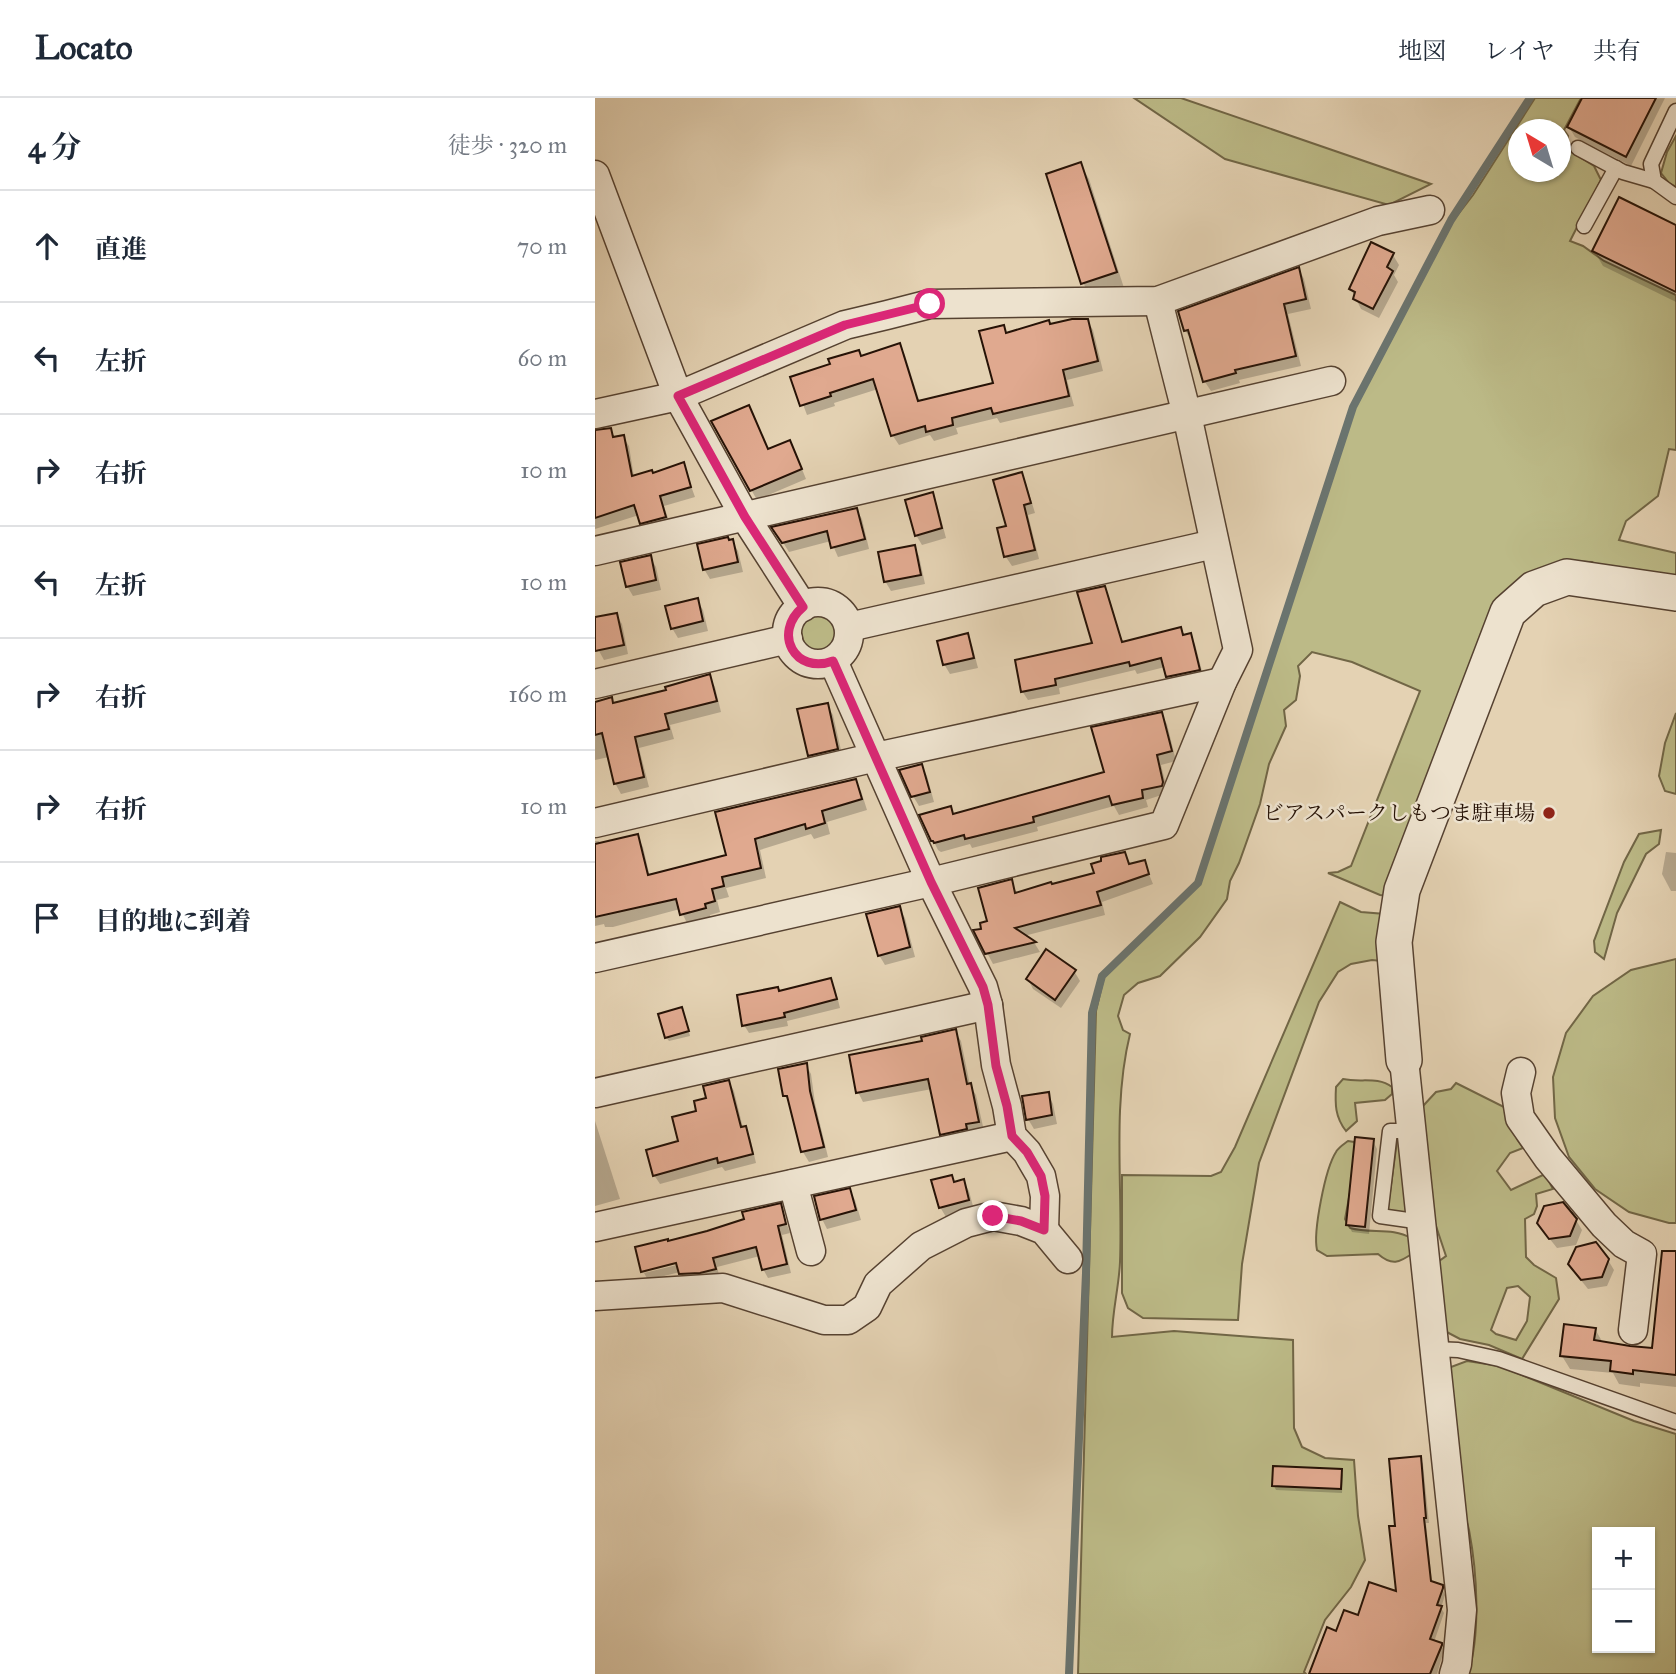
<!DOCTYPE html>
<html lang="ja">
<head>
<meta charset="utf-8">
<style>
  body { margin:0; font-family:"IM FELL Great Primer","Noto Serif JP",serif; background:#f2f2f3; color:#1f2937 }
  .controls { position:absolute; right:21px; bottom:21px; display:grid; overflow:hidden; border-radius:0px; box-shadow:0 2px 5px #0004 }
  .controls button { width:63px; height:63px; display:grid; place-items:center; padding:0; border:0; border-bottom:2px solid #e0e1e3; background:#fff; color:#1f2937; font:35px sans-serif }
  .compass { position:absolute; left:913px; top:21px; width:63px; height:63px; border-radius:50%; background:#fff; box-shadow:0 2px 5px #0004; rotate:322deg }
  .stop { position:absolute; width:21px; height:21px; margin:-16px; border:5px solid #db2777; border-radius:50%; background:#fff }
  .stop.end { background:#db2777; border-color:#fff; box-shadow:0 2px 7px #0008 }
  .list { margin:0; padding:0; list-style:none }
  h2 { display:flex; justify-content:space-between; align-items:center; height:91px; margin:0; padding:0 28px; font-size:30px }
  h2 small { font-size:23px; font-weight:400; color:#747a83 }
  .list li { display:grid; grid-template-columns:46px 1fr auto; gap:21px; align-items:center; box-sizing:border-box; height:112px; padding:0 28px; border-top:2px solid #e0e1e3 }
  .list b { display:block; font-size:26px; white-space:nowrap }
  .list em { font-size:23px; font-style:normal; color:#747a83 }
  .icon { flex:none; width:38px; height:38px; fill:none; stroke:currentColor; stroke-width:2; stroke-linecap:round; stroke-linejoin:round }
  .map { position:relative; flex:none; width:1081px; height:1576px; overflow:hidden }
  header { display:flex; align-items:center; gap:42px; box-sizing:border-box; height:98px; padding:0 35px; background:#fff; border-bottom:2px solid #e0e1e3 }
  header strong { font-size:33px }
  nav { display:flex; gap:38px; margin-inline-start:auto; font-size:24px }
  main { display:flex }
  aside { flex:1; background:#fff }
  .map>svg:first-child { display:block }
  .green { fill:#bcba87; stroke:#716646; stroke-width:2; fill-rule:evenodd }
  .shadow { fill:#0003 }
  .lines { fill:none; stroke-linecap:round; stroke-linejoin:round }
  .stream { stroke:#6a746f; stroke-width:8 }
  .building { fill:#e0a98f; stroke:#261206; stroke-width:2 }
  .service-casing { stroke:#564231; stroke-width:17 }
  .minor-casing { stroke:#564231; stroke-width:31 }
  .tertiary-casing { stroke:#564231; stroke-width:38 }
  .service { stroke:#ede2ce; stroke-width:14 }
  .minor { stroke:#ede2ce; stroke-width:28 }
  .tertiary { stroke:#ede2ce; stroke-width:35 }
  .route { stroke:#db2777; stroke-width:9 }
  .poi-dot { fill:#8f2418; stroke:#ede2ce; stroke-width:2.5 }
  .labels { text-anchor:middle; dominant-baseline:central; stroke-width:5; stroke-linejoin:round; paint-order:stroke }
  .poi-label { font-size:21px; fill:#261206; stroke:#ede2ce; text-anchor:end }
</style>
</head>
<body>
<header>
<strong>Locato</strong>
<nav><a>地図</a><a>レイヤ</a><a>共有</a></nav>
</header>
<main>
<aside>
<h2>4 分<small>徒歩 · 320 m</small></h2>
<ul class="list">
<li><svg class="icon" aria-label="ahead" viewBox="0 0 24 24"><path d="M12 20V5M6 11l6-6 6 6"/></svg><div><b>直進</b></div><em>70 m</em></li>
<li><svg class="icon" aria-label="left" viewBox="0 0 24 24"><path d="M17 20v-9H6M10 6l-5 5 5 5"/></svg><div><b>左折</b></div><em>60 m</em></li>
<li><svg class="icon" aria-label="right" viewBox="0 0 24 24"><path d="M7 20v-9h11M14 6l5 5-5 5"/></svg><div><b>右折</b></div><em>10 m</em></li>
<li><svg class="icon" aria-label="left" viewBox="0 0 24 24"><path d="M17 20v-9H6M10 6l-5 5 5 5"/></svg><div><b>左折</b></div><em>10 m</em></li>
<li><svg class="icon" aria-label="right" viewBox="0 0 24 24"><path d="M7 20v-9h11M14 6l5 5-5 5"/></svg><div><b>右折</b></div><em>160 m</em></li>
<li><svg class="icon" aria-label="right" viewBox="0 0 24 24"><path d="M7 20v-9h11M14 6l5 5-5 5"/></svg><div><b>右折</b></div><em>10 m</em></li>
<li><svg class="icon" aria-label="arrive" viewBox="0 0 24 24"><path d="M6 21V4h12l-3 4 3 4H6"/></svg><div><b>目的地に到着</b></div></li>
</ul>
</aside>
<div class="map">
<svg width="1081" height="1576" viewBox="0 0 1081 1576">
  <rect width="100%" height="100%" fill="#e4d2b3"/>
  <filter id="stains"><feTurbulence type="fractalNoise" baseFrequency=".00286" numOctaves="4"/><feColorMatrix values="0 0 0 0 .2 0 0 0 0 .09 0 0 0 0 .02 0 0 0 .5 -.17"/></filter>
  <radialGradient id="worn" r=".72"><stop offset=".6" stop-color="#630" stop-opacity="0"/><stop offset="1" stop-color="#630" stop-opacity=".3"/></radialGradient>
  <g class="green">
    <polygon points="539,0 586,0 836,86 794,107 630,61"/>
    <path d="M940,0H986L969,32L973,38L969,49L999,68L1006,82L975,143L988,148L1009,163L1081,197V352L1074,351L1063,398L1031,423L1024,442L1081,455V489L1012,473L997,464L972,463L951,470L792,798L785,797L733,775L743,774L756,768L825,593L757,564L717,554L703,568L705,578L701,602L689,612L691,628L674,666L665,706L644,765L635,783L632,801L605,839L565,878L543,885L529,897L523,918L528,932L535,936C517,1009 528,1090 525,1164C524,1189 517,1214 517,1239L579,1233L698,1242L699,1330L707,1349L730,1360L759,1362L763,1418L770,1462L756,1489L730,1522L709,1574L711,1576H483L501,913L509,879L604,786L760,310L858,123L878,97ZM923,32H965V74H923Z"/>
    <polygon points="1081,38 1081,89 1074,85 1066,75 1072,54"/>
    <circle cx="223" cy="535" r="20"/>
    <polygon points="1081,615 1081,696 1070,693 1064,678 1070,645"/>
    <polygon points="1066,732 1064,746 1051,756 1022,815 1009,861 1000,854 999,843 1029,764 1044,736"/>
    <polygon points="745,804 766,814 790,816 786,863 777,862 756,866 743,874 724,904 664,1065 647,1166 643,1222 548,1220 533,1210 527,1195 527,1077 616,1078 626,1074 640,1049"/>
    <polygon points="1081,861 1081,1125 1074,1125 1034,1114 1000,1091 974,1059 960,1020 958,979 971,935 998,898 1036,872"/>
    <path d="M748,981C766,985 782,978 797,989V996L790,1002L760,1005L762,1023L751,1033C740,1019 740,1006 741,989Z"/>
    <path d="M861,985L909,1009L925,1039L922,1041L928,1050L915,1055L902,1073L916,1092L950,1076L958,1091L941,1096L942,1108L939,1116L930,1121L931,1159L939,1167L961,1180L964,1201L927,1261L894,1247L865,1241L846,1231L840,1166L851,1158L835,1110L826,1034L828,1008L841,994L856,991ZM923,1188L935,1199L932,1223L921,1242L901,1236L896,1232L912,1190Z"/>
    <polygon points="813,1042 817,1116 792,1116 802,1043"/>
    <path d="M753,1043L759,1044L763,1052L750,1121L755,1130C776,1136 797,1129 816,1140L818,1155C804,1165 797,1168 783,1156L732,1158L722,1152C718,1134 730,1071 741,1054C743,1050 749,1046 753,1043Z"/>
    <path d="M872,1263L905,1268L1039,1323L1081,1336V1576H873C886,1535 882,1474 874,1432C870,1415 863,1398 859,1381C853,1357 851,1292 856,1269ZM1002,1434H1055V1550H1002Z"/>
  </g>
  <g class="shadow">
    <polygon points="989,0 1070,0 1036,68 980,39 974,29"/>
    <polygon points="485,66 494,81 529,190 497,200 488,185"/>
    <polygon points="1081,128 1081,204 1008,168 999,153"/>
    <polygon points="798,157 804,167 799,177 803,184 784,220 766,211 756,191"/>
    <polygon points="704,171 709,181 716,211 693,216 706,268 644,282 645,285 616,293 610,284 598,242 596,242 590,232"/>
    <polygon points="492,222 498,232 508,273 472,282 479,308 405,325 402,320 361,330 363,336 339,343 335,337 304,347 298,338 283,291 239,305 240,308 212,317 198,280 305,247 310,257 325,305 401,287 408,229 412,236"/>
    <polygon points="118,324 173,353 200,354 211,381 162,402"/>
    <polygon points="15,332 20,340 28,339 34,348 39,379 58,377 88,366 100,399 69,408 76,429 52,435 44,417 0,431 0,333"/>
    <polygon points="426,376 431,385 440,415 433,417 444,461 417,468 411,459 404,432 413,430"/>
    <polygon points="337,396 342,406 351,440 327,447 321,437"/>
    <polygon points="261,411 267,421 274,451 243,459 236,443 194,454 179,430"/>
    <polygon points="134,443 137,443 143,453 148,474 115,481 109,471"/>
    <polygon points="319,449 324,458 330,486 296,493 290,483"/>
    <polygon points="55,459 61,469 66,492 38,498 32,488"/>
    <polygon points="509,490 514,499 528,546 585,531 589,538 595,537 600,546 609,581 578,588 570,569 542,576 540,572 464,590 465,596 433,602 427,593 500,547"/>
    <polygon points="102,502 108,512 113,533 83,540 77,530"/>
    <polygon points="21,516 27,526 33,556 9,562 4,553 0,554 0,521"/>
    <polygon points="372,537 377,547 383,570 355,576 349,566"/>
    <polygon points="114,578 120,589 126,614 75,627 79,641 44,650 54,689 26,696 20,685 14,659 0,662 0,606 19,607 73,593"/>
    <polygon points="232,607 238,617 248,661 220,667 214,657"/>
    <polygon points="566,616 572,626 581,663 566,667 573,695 551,702 553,709 524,717 519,708 442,729 443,733 377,750 375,746 346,754 343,752 338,742 355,710 360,718 511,675"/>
    <polygon points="327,668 332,678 339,704 324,708 318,698"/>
    <polygon points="260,683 266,693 272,712 232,724 235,736 219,741 216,736 165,752 171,780 131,790 134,799 122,802 125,814 115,817 116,821 93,827 85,811 18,829 10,829 9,826 0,828 0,743 4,743 6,747 42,738 48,749 55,779 133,758 122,715"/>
    <polygon points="1071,754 1081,755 1081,793 1076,793 1067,776"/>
    <polygon points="529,756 535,767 549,764 558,786 507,804 510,817 429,838 440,846 445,854 398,866 381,834 388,832 394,824 416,783 422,796 501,776"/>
    <polygon points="304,810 310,820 320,859 290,867 284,857"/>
    <polygon points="479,873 485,883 466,910 438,891 433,881"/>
    <polygon points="235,882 240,890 245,910 192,923 193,928 154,935 149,927 183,891 185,894"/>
    <polygon points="89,915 95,938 74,943 71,939"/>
    <polygon points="360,933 366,943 375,987 381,997 389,1033 352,1046 347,1036 337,991 268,1004 263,994 329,945"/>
    <polygon points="211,967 216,976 220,1005 233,1059 214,1064 208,1054 197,1007 190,998"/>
    <polygon points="134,984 139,993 148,1030 155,1039 161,1065 130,1073 127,1069 65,1086 59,1077 85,1044 113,1001"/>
    <polygon points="453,996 458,1006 462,1026 439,1031 433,1021"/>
    <polygon points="0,1023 25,1101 0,1108"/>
    <polygon points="778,1043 782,1051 774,1136 757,1134 753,1126"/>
    <polygon points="356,1079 360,1086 368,1083 374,1093 379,1112 351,1119 345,1109"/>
    <polygon points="255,1092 260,1102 266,1122 232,1131 227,1121"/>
    <polygon points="185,1107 195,1135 187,1137 196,1175 173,1180 168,1171 165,1158 122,1169 125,1180 91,1185 85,1174 53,1182 49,1175 90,1165 73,1145 151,1123"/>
    <polygon points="981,1122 987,1132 981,1147 962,1150 950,1135"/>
    <polygon points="1069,1152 1081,1154 1081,1289 1045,1285 1045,1289 1024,1286 1018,1275 975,1271 967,1258 1000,1231 1008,1245 1058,1251"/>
    <polygon points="1013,1162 1019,1172 1012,1188 993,1191 981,1176"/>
    <polygon points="825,1360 828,1366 834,1425 831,1425 837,1485 846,1488 850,1497 846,1510 849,1515 839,1544 846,1547 849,1552 842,1576 718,1576 742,1535 803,1496 802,1429"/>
    <polygon points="746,1373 748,1377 747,1395 681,1392 679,1388"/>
  </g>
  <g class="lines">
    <polyline class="stream" points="474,1576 491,1175 497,915 507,878 603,785 758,309 856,122 935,0"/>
  </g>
  <g class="building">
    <polygon points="987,0 1061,0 1031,59 972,29"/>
    <polygon points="486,64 522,174 486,186 451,76"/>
    <polygon points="1024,99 1081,127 1081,194 997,153"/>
    <polygon points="776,144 799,155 792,169 798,173 778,211 758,201 760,194 754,191"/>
    <polygon points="704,169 711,201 689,206 701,258 640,272 641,275 608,284 593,232 589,233 583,213"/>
    <polygon points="477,221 493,221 503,263 468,272 474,298 398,316 396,310 357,320 358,327 331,334 330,328 296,338 278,281 235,295 236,298 205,308 195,279 235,266 233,261 264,252 266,258 305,245 323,303 398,285 384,233 409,227 411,235 454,222 455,226"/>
    <polygon points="154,307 173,351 195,342 207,371 155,393 116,323"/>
    <polygon points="16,330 18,339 29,337 37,378 57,372 58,375 89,364 96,389 65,398 71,419 45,426 39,407 0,420 0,332"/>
    <polygon points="427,374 436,405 429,407 440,452 409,459 402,430 411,428 398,382"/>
    <polygon points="338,394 347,430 320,438 310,402"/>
    <polygon points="262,410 270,441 236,450 232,433 187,445 176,429"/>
    <polygon points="133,439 134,442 138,441 143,464 108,472 102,446"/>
    <polygon points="320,447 326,477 289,484 283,454"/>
    <polygon points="56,457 61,482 31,489 25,464"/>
    <polygon points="510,488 527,544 586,529 588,537 596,535 605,572 571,579 566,560 535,568 534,564 460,581 461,587 426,594 420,562 497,545 482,494"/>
    <polygon points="103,500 108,523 76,531 70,508"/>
    <polygon points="22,515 29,547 0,553 0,519"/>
    <polygon points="373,535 379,560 348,567 342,543"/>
    <polygon points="115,576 122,603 70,616 74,631 40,639 49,679 19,686 7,635 0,637 0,604 17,599 18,605 71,592 70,589"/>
    <polygon points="233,605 243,651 213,658 202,611"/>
    <polygon points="567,614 577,653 562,657 568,684 567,688 547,692 548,700 517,707 514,698 438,719 439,724 370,741 369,737 339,745 338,743 336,743 324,717 356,708 358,716 509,674 496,629"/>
    <polygon points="327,666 335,694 316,699 304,672"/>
    <polygon points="261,681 267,701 227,713 230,725 211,731 210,726 160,741 166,770 127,779 129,788 117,791 120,803 110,806 111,810 85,817 81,801 0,819 0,746 43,736 53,777 131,757 120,714"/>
    <polygon points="530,754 534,766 550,762 554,776 502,794 506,807 420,830 441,844 390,856 378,832 386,831 385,825 392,823 383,790 417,781 420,795 456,784 457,786 499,775 496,766 506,763 506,759"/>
    <polygon points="305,808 315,849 283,858 271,816"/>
    <polygon points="451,851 481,872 460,902 431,881"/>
    <polygon points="236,880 242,901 189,915 190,919 147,928 142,897 183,889 184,893"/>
    <polygon points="87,909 94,933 70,940 63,916"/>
    <polygon points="361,931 372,986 376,985 384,1024 371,1026 372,1031 345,1037 333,981 261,995 254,957 327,943 326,939"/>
    <polygon points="212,965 215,993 229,1049 206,1054 192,998 188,998 183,971"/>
    <polygon points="134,982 146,1029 151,1028 158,1056 123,1065 122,1060 58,1078 51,1052 83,1043 77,1019 101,1013 99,1003 111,1000 108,988"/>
    <polygon points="454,994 457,1017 431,1022 427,998"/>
    <polygon points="760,1039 779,1041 770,1129 751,1127"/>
    <polygon points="357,1077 359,1084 369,1081 374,1102 344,1110 336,1082"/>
    <polygon points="255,1090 261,1112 225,1122 219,1098"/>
    <polygon points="968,1104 982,1121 975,1138 954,1141 942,1125 949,1108"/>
    <polygon points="186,1105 191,1126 183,1128 192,1166 167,1172 161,1149 118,1160 121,1171 105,1175 84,1176 81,1165 46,1174 40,1149 73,1141 73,1143 112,1133 149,1121 147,1114"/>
    <polygon points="1001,1144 1014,1161 1007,1179 986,1182 973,1166 981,1149"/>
    <polygon points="1067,1153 1081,1153 1081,1277 1038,1272 1038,1276 1015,1273 1016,1263 965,1258 969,1226 1001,1230 999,1242 1035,1248 1057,1250"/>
    <polygon points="826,1358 831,1420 829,1420 836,1483 848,1487 848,1490 842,1507 847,1508 835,1541 847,1545 847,1547 835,1576 714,1576 732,1529 741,1533 749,1512 763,1517 774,1484 801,1493 794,1428 800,1428 794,1361"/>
    <polygon points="678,1368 747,1371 746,1391 677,1388"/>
  </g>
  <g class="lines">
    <defs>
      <g id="service">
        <polyline points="1081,13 1056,66 1059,83 1081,99"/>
        <polyline points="983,50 1028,74 1059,83"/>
        <polyline points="989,128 1021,70"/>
        <polyline points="817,1033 795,1033 785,1118 827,1124"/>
        <polyline points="839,1251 863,1252 904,1261 1081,1324"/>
      </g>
      <g id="minor">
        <polyline points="0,77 83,298 150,419 208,509"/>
        <polyline points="0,316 83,298 250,227 292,217 335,206 563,203 783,123 835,112"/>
        <polyline points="0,453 736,283"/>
        <circle cx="223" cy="535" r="31"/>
        <polyline points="254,529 619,446"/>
        <polyline points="238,563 336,784 388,889 393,907 401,967 412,1008 417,1038 432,1054 446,1078 450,1098 449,1132"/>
        <polyline points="0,586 193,541"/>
        <polyline points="0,725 281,659 627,584"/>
        <polyline points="0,860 336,784 569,727 627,584 643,552 592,317 563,203"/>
        <polyline points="809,962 867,1512 862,1566 859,1576"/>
        <polyline points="926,974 921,995 925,1020 953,1060 1009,1127 1029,1146 1047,1156 1038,1232"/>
        <polyline points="0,995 393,907"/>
        <polyline points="198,1086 216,1153"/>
        <polyline points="0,1129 417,1038"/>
        <polyline points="0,1198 128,1190 229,1222 253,1222 272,1209 283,1186 326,1148 371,1125 398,1118 426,1123 449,1132 473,1161"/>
      </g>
      <polyline id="tertiary" points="809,962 799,844 807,792 913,514 939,491 972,479 1081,495"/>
    </defs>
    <use href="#service" class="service-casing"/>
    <use href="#minor" class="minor-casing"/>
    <use href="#tertiary" class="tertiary-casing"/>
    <use href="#service" class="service"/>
    <use href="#minor" class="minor"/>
    <use href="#tertiary" class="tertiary"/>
  </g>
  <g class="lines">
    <path class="route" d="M335,206L250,227L83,298L150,419L208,509C177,535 200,577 238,563L336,784L388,889L393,907L401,968L412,1008L417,1038L432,1054L446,1078L450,1098L449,1132L426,1123L398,1118"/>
  </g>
  <circle class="poi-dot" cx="954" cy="715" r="7"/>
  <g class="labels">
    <g class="poi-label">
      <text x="940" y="715">ビアスパークしもつま駐車場</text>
    </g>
  </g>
  <rect width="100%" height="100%" filter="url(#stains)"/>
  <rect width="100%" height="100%" fill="url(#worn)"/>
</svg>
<div class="controls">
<button>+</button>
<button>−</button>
</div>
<svg class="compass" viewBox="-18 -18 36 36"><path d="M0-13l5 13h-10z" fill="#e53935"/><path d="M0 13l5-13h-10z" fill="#747a83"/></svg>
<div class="stop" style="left:335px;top:206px"></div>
<div class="stop end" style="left:398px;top:1118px"></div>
</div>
</main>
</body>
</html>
